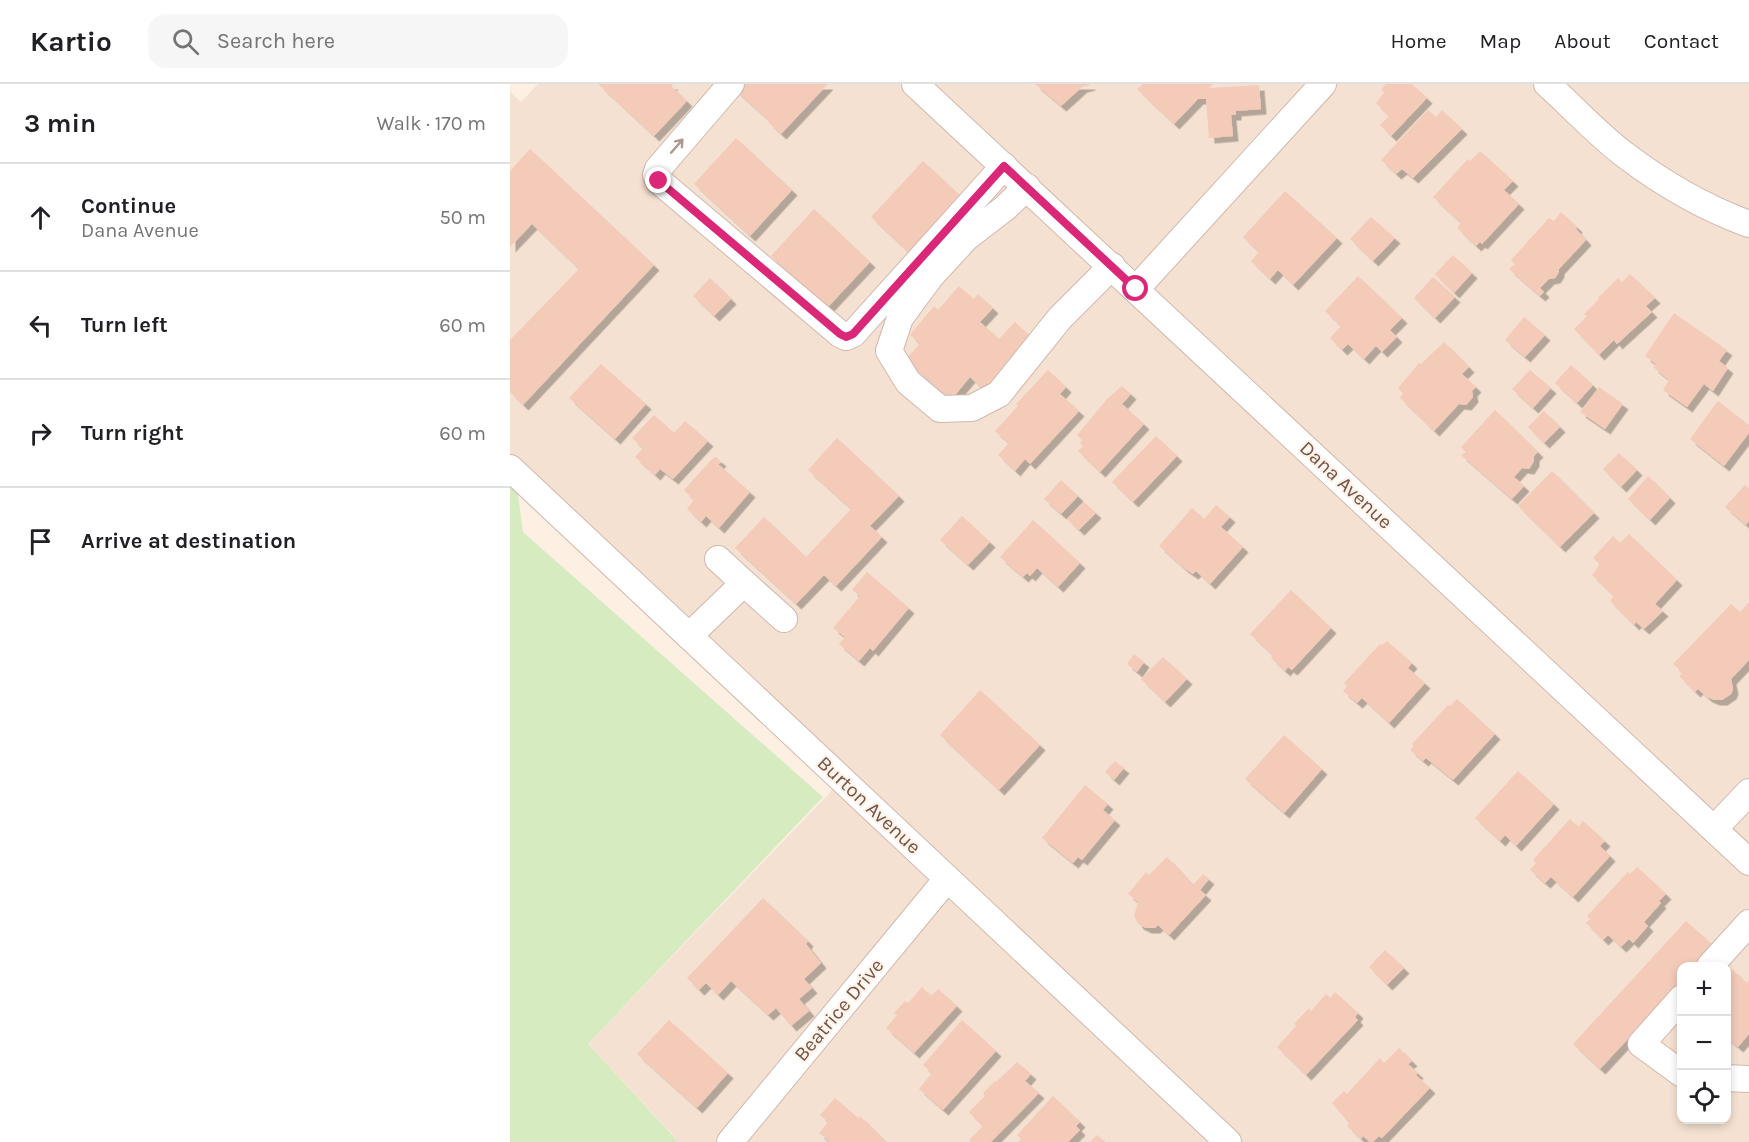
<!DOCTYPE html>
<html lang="en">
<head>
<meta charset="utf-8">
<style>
  body { margin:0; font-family:Karla,sans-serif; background:#f6f6f6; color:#202124 }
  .controls { position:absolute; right:18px; bottom:18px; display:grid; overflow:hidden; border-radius:12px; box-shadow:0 3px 9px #0003 }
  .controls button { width:54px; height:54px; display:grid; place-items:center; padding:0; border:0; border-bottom:2px solid #e0e0e0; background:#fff; color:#202124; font:30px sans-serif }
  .stop { position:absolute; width:18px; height:18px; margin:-14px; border:4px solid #db2777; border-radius:50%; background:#fff }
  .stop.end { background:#db2777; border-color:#fff; box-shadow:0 2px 6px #0008 }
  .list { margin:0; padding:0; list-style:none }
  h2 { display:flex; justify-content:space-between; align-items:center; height:78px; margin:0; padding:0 24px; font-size:26px }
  h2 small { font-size:20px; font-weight:400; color:#757577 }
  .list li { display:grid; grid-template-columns:39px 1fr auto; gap:18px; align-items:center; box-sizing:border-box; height:108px; padding:0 24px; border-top:2px solid #e0e0e0 }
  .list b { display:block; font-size:22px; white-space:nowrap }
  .list p { margin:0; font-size:20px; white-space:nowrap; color:#757577 }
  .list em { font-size:20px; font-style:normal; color:#757577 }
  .icon { flex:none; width:33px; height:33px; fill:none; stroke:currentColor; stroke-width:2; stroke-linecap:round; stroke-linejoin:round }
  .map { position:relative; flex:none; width:1239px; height:1058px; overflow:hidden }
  header { display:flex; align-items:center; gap:36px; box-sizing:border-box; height:84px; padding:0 30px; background:#fff; border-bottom:2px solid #e0e0e0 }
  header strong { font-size:28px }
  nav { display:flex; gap:33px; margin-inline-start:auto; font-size:21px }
  .search { width:420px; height:54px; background:#f6f6f6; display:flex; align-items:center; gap:15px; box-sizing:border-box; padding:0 21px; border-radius:18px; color:#757577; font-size:22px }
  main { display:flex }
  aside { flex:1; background:#fff }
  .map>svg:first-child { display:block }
  .residential { fill:#f5e1d1; fill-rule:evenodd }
  .green { fill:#d7ebc1 }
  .building { fill:#f4cab9; filter:url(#shadow) }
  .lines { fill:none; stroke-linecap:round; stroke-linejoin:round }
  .minor-casing { stroke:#d1b8ac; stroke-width:28 }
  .minor { stroke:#fff; stroke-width:26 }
  .oneway { stroke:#ad9891 }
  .route { stroke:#db2777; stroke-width:8 }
  .labels { text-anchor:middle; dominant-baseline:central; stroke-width:4.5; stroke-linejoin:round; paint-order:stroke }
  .street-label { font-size:20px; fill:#765348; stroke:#fff4ea }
</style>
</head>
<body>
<header>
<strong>Kartio</strong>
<div class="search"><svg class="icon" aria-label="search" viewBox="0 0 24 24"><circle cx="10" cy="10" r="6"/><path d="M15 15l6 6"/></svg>Search here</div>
<nav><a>Home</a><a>Map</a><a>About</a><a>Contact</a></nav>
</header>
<main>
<aside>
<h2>3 min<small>Walk · 170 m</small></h2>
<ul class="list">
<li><svg class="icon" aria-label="ahead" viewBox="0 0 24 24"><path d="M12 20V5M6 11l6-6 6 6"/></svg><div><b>Continue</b><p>Dana Avenue</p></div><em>50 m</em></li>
<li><svg class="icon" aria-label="left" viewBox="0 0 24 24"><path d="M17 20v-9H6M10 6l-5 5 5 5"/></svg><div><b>Turn left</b></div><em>60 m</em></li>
<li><svg class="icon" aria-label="right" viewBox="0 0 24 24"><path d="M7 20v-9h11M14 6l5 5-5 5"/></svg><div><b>Turn right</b></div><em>60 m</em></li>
<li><svg class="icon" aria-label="arrive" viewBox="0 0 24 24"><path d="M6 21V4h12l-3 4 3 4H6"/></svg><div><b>Arrive at destination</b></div></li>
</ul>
</aside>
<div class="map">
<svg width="1239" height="1058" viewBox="0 0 1239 1058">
  <defs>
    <filter id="shadow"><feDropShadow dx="5.5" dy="5.5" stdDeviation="0" flood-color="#0004"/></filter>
  </defs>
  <rect width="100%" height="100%" fill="#fdf0e3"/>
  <path class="residential" d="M28,0H1239V1058H166L167,1055L78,960L332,696L0,384V8L11,18ZM1172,882H1216V1036H1172Z"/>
  <polygon class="green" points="0,384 5,388 13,448 313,713 78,960 167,1056 166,1058 0,1058"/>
  <g class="building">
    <polygon points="88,0 163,0 161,2 177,17 144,52"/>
    <polygon points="231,0 318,0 271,50 258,38 260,37 225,6"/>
    <polygon points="525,0 580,0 580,1 572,3 551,22"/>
    <polygon points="633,0 703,0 699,4 749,1 751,25 726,27 726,31 721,31 723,52 699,54 696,15 688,15 664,40 627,5"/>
    <polygon points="876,0 902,0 917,14 881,52 870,41 879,32 866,19 874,9 871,5"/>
    <polygon points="918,26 926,33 932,26 952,45 903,94 892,85 886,90 871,76"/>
    <polygon points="226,54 282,106 240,152 184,100"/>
    <polygon points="20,65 144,181 13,321 0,308 0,256 69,185 22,140 0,163 0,87"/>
    <polygon points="970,67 1003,97 994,106 1009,120 972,160 970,158 966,162 947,144 951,139 923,113 958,75 960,77"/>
    <polygon points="413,77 459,120 407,176 361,133"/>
    <polygon points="775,107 827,154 783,201 768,186 760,195 741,177 749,168 733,153"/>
    <polygon points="304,125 360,178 317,224 261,172"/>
    <polygon points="1051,128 1067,143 1066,145 1076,156 1049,185 1049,188 1045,194 1039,195 1030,204 1034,208 1030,212 999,185 1005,180 1001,176 1039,134 1044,137"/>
    <polygon points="861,133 885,154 863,177 840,155"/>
    <polygon points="943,171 962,189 944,209 925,190"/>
    <polygon points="1120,190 1145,214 1136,222 1142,228 1107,260 1104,256 1089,271 1064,245 1077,232 1074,230 1089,215 1088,214 1108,194 1112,198"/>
    <polygon points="848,192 892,234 880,246 887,253 872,268 866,262 854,275 838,260 832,266 820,254 831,242 815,227"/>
    <polygon points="923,193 945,213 925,234 904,214"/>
    <polygon points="200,194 221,215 204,232 183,212"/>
    <polygon points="449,202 464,215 468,210 483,224 470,238 489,255 505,238 522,254 485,307 477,300 472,304 460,293 441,316 396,275 410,260 400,251 424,222 428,226"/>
    <polygon points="1164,229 1217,266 1209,277 1218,284 1203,307 1194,300 1177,323 1153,306 1159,296 1143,283 1146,280 1135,272"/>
    <polygon points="1014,233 1035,251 1015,273 995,256"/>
    <polygon points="934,258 959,283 952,290 966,303 962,307 963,313 956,321 949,320 924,347 890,314 893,309 888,304 909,279 911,280"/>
    <polygon points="91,280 136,320 105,355 59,314"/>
    <polygon points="1061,281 1083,301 1067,319 1045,299"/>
    <polygon points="538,286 556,303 550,310 569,327 520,380 515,375 505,387 488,371 499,359 485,347 508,322 506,320"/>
    <polygon points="1020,286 1041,304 1023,324 1002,305"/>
    <polygon points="612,302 621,310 612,320 634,340 590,388 568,367 573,362 570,359 572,356 567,351 598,314"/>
    <polygon points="1089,303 1113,320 1095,345 1070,328"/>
    <polygon points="1208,317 1239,341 1239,349 1214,382 1180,355"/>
    <polygon points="985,326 1028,368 1024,372 1024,377 1019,385 1012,384 1004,393 1014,402 1002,415 951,371 956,368 951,363"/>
    <polygon points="1034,327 1050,343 1034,359 1018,343"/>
    <polygon points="144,331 164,349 175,337 198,357 163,395 150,385 145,391 125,373 133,364 122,354"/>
    <polygon points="646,352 667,372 623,418 602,398"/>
    <polygon points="327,354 389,412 360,442 372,453 326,502 314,491 286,520 225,464 254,433 296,473 341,425 298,386"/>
    <polygon points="1109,369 1127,386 1111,403 1093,385"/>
    <polygon points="206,373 211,377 208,380 240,408 209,444 196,432 191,438 177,425 184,416 174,406 202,375"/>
    <polygon points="1042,387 1084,429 1050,463 1008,422"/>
    <polygon points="1138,392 1160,414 1140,436 1118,415"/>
    <polygon points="551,396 568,412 551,430 534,415"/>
    <polygon points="1235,401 1239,404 1239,437 1236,441 1215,423"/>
    <polygon points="574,418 586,429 569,446 557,435"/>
    <polygon points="706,421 720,433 711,443 733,463 700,500 686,487 683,490 674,484 649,462 682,424 694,435"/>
    <polygon points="452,432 480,458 458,481 430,456"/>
    <polygon points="523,436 570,479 548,503 527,484 520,492 517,489 513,493 490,473"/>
    <polygon points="1119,450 1167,496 1145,520 1153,527 1134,545 1126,538 1124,541 1100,517 1104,512 1082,491 1090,480 1083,474 1103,452 1110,459"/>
    <polygon points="357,488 399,524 363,567 360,564 349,577 329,560 335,553 323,544 350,512 342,506"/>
    <polygon points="781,506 821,544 782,586 778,583 775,587 761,574 763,571 740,550"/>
    <polygon points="1239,518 1239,576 1221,595 1223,605 1221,610 1212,616 1204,616 1197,613 1188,605 1185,608 1169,592 1173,589 1163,580 1221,520 1230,528"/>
    <polygon points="877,557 902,579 898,584 915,599 879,639 852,614 847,619 833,607 837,602 834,599 870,560 872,561"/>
    <polygon points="624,570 634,578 627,588 617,580"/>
    <polygon points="653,573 677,595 655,618 631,595"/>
    <polygon points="470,606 530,661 489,706 430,651"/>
    <polygon points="947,615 985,650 943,696 916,674 913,677 900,666 904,662 902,660 938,621 940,622"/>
    <polygon points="774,651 812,685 774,729 735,695"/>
    <polygon points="605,677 614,684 604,696 595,688"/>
    <polygon points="1008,687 1044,720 1006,762 995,751 990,757 965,734"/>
    <polygon points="575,701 598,720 593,726 605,736 572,776 568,773 563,779 532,754"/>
    <polygon points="1060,735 1068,743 1073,737 1095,757 1090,762 1100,772 1063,813 1041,793 1035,799 1020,786 1026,779 1023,776"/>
    <polygon points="657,773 683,801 693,790 699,795 690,806 696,811 659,851 648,841 645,844 636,844 628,840 624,832 628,818 618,810 636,788 639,791"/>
    <polygon points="1127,783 1156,810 1149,817 1151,819 1134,838 1138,842 1123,859 1119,855 1111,863 1098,851 1093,856 1076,839 1080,835 1077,832 1118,788 1120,790"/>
    <polygon points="253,814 298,857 296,860 311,879 294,895 302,904 289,915 299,927 281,942 266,924 258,931 221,897 208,911 196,899 189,906 177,894"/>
    <polygon points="1176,837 1204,862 1185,882 1172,882 1172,897 1090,985 1063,960"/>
    <polygon points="875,866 894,884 877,901 859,883"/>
    <polygon points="1222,885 1236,899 1239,896 1239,950 1228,963 1216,953 1216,891"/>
    <polygon points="412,903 421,912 428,905 447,922 404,969 376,944 387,931 384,929 395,917 398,919"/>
    <polygon points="825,908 848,929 845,933 848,936 796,991 767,963 786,942 784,940 799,924 801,927 816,910 820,914"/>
    <polygon points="159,936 218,989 187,1024 127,970"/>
    <polygon points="452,936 486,967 433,1026 409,1005 422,989 413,981"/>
    <polygon points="889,964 902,977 898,980 908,989 906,991 920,1004 872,1054 869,1052 863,1058 860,1058 853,1052 851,1055 837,1042 839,1039 822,1019 834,1007 837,1010 870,974 874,979"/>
    <polygon points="507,978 521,990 515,997 529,1009 481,1058 461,1058 459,1056 473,1042 459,1028 475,1012 473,1009 485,997 486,998"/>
    <polygon points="543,1012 570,1038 566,1042 570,1046 558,1058 508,1058 511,1055 507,1051"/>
    <polygon points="325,1014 348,1034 350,1032 376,1058 320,1058 309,1049 318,1038 310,1031"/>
    <polygon points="587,1051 595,1058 580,1058"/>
  </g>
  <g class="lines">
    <defs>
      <g id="minor">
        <polyline points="221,0 148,85 146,91 149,97 330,250 336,253 343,250 494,82"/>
        <polyline points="405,0 1239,778"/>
        <path d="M1037,0C1063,23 1087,50 1115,71C1152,99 1195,124 1239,140"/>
        <polyline points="517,103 495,124 456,154 421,192 390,234 379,267 398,298 430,325 462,324 489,310 550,234 602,182"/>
        <polyline points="626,205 813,0"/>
        <polyline points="0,384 718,1058"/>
        <polyline points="234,499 274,535"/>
        <polyline points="179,552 234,499 208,475"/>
        <polyline points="1204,745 1239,708"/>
        <polyline points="1200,882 1239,839"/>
        <polyline points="1172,914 1131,960 1172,990"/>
        <polyline points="1216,994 1239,995"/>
        <polyline points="220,1058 437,795"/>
      </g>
    </defs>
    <use href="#minor" class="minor-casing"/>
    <use href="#minor" class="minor"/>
  </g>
  <defs><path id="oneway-shaft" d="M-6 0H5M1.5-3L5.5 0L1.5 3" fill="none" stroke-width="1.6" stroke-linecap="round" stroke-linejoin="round" transform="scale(1.5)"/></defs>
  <use class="oneway" href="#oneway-shaft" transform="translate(167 62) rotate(-49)"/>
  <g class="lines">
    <polyline class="route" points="149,97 330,250 336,253 343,250 494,82 626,205"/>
  </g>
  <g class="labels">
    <g class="street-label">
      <text transform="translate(836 401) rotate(43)">Dana Avenue</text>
      <text transform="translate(359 721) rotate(43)">Burton Avenue</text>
      <text transform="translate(329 926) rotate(-50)">Beatrice Drive</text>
    </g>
  </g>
</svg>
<div class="controls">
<button>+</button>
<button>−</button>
<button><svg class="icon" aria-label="locate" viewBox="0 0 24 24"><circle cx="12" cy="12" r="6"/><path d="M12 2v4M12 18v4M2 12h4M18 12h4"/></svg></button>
</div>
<div class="stop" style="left:626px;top:205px"></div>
<div class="stop end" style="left:149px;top:97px"></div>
</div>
</main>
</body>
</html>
